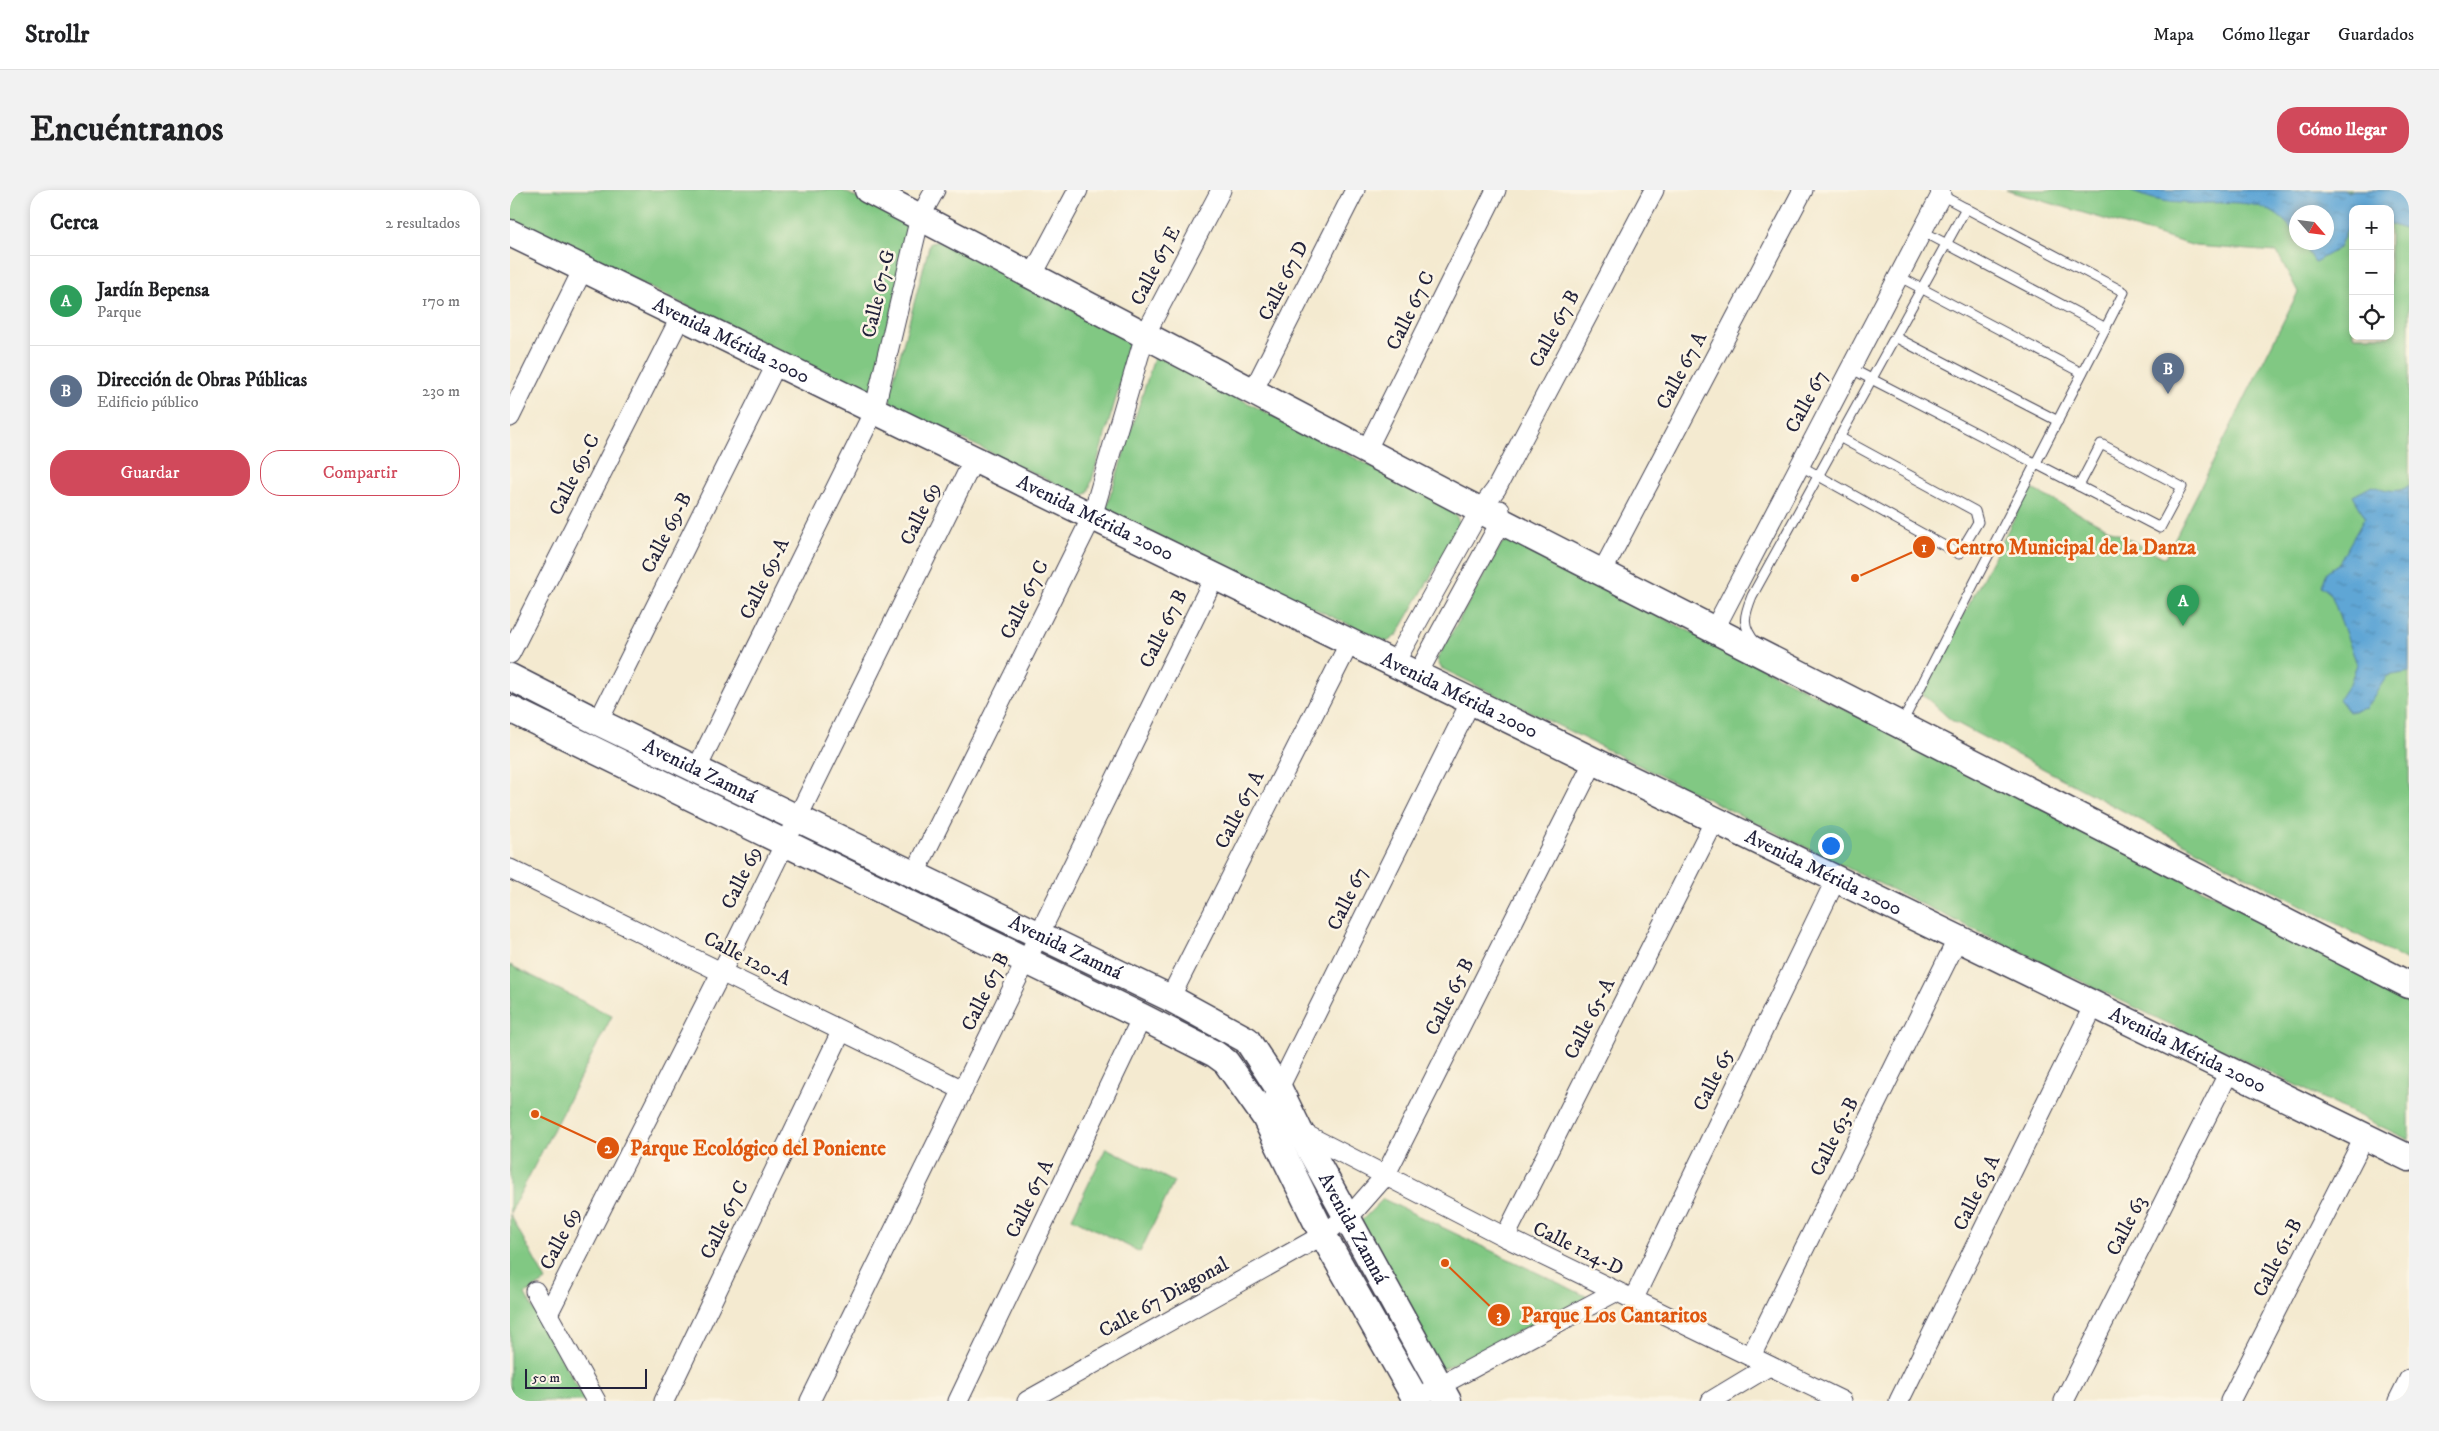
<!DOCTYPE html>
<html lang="es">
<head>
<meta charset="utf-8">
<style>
  body { margin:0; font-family:"IM FELL DW Pica",serif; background:#f2f2f2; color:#202124 }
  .controls { position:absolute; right:15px; top:15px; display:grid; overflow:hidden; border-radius:10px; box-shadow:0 2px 8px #0003 }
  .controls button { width:45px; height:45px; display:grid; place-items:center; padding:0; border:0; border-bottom:1px solid #e0e0e0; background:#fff; color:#202124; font:25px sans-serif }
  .compass { position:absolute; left:1779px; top:15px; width:45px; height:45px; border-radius:50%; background:#fff; box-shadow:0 2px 8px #0003; rotate:118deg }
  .scale { position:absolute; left:15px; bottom:12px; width:122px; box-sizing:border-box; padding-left:5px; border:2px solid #22223b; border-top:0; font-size:14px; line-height:18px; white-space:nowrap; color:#22223b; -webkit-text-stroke:4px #fcf5e5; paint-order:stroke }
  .you { position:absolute; left:1320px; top:655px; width:18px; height:18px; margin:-12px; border:4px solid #fff; border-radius:50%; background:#1a73e8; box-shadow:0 0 0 8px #1a73e833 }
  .badge { display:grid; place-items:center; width:32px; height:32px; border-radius:50%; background:#d1495b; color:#fff; font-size:16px; font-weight:700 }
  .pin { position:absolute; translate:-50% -41px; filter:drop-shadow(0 1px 2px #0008) }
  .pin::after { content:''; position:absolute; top:26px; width:18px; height:15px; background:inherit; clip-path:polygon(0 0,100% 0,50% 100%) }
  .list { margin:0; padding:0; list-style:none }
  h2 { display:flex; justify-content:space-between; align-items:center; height:65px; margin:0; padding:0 20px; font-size:21px }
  h2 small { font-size:16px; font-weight:400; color:#757577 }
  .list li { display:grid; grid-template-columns:32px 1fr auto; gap:15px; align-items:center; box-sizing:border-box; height:90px; padding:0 20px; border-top:1px solid #e0e0e0 }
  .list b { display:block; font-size:19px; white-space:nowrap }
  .list p { margin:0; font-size:16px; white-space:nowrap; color:#757577 }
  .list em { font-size:16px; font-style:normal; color:#757577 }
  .actions { display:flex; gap:10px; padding:15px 20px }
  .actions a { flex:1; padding:11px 0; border:1px solid #d1495b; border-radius:20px; text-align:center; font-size:18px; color:#d1495b }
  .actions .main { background:#d1495b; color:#fff }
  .icon { flex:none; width:28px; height:28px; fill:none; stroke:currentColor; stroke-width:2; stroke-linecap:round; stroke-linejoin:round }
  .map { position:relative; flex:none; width:1899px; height:1211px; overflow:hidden; border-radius:20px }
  header { display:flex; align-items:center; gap:30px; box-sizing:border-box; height:70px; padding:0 25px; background:#fff; border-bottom:1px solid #e0e0e0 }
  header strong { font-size:24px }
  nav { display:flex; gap:28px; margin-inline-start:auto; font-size:18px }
  .intro { display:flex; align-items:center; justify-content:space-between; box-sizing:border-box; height:120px; padding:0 30px }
  h1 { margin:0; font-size:35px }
  .button { padding:12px 22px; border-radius:20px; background:#d1495b; color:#fff; font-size:18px; font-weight:700 }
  main { display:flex; gap:30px; padding:0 30px }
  aside { flex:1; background:#fff; border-radius:20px; box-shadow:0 2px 8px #0003 }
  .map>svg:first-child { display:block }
  .green { fill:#81c883; stroke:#52755f; fill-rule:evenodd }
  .water { fill:url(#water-ripples); stroke:#406488 }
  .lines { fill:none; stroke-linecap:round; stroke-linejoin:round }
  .lane-casing { stroke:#424051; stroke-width:11 }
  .street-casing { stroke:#424051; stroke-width:21 }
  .secondary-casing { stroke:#424051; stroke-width:29 }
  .lane { stroke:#fff; stroke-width:9 }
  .street { stroke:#fff; stroke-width:19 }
  .secondary { stroke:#fff; stroke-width:26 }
  .labels { text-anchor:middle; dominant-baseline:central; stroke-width:5; stroke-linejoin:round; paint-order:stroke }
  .street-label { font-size:20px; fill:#22223b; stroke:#fcf5e5 }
  .leader { fill:none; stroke:#de560e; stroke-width:2 }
  .callout-dot { fill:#de560e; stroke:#fcf5e5; stroke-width:2 }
  .mark-label { font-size:15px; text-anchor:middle; font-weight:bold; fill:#fff }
  .callout-label { font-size:21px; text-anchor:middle; font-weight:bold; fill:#de560e; stroke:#fcf5e5; stroke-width:5; stroke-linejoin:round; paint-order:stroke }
</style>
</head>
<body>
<header>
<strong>Strollr</strong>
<nav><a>Mapa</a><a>Cómo llegar</a><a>Guardados</a></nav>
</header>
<div class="intro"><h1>Encuéntranos</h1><a class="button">Cómo llegar</a></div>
<main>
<aside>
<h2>Cerca<small>2 resultados</small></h2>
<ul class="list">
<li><span class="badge" style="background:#2e9e5b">A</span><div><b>Jardín Bepensa</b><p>Parque</p></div><em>170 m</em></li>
<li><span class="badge" style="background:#5c6f8a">B</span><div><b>Dirección de Obras Públicas</b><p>Edificio público</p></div><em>230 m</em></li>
</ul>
<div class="actions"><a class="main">Guardar</a><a>Compartir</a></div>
</aside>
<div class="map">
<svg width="1899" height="1211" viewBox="0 0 1899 1211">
  <defs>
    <pattern id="water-ripples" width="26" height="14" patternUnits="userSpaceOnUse" patternTransform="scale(1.25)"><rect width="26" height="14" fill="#5fa6d5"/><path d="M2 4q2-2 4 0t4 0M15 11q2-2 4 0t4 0" fill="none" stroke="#4e87ae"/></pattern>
  </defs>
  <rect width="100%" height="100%" fill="#fcf5e5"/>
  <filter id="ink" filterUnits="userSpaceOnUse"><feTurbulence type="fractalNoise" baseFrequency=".02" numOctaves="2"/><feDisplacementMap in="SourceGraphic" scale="10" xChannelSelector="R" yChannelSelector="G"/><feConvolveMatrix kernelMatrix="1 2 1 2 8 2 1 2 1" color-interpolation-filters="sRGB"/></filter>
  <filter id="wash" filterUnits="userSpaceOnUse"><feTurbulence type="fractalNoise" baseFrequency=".0096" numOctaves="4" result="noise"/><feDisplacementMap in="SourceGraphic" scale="20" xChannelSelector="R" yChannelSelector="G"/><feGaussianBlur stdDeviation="1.12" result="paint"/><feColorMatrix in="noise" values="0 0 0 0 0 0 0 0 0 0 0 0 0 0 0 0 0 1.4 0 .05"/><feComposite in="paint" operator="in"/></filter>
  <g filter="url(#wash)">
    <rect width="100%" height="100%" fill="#f4ead0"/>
    <g class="green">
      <polygon points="0,0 332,0 403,37 361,205 0,30"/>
      <path d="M1496,0H1899V772L1441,530L1412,504L1520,298L1655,368L1788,102L1767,62L1685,56ZM1843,19H1880V146H1843ZM1786,22H1816V52H1786Z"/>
      <polygon points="430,51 616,148 621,157 578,303 571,306 382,215 379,207 420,53"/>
      <polygon points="645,165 944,319 950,336 887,445 877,452 595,322"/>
      <polygon points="1000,351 1899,803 1899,950 1364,691 931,478 927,469 992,353"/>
      <polygon points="0,775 102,826 0,1023"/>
      <polygon points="596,958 664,992 630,1062 562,1028"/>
      <polygon points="873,1009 1078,1107 928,1181 843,1039"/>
      <polygon points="0,1024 36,1091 15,1104 75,1211 0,1211"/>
    </g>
    <g class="water">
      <path d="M1617,0H1833L1837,2L1844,0H1899V41L1880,34V19H1843V29H1841L1829,58L1805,72L1792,53L1816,52V22H1786V45C1757,2 1718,15 1673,13C1653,13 1635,7 1617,0Z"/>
      <path d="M1899,295V482L1877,486L1856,518L1839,522L1829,509L1841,491L1847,474L1821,404L1811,396L1816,382L1829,373L1855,327L1843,306L1862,296C1874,299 1889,305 1899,295Z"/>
    </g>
  </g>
  <g filter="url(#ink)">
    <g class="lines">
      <defs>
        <g id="lane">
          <polyline points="1412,41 1596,138"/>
          <polyline points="1388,86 1572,183"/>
          <polyline points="1385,147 1548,231"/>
          <polyline points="1340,178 1569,296"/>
          <polygon points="1591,254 1672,297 1650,338 1569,296"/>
          <polyline points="1289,275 1449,364 1468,332 1465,321 1329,247"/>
          <path d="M1246,453C1231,435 1234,426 1242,406L1456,18"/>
          <polyline points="1392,533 1614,102 1431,5"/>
        </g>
        <g id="street">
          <polyline points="522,86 568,0"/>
          <polyline points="743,201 845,0"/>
          <polyline points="0,227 73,79"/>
          <polyline points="856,261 986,0"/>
          <polyline points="1092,382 1293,0"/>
          <polyline points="1204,440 1431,5 1430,0"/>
          <polyline points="0,464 171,126"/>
          <polyline points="884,474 970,320 986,299 1144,0"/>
          <polyline points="907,485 991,331 990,320"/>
          <polyline points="88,532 267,173"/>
          <polyline points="187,578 364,221 410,27 425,0"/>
          <polyline points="0,679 453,900"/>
          <polyline points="405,683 582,327 635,145 711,0"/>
          <polyline points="660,808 840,452"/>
          <polyline points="764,908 961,511"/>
          <polyline points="789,941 995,1047 1332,1211"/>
          <polyline points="995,1047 1205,630"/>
          <polyline points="25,1101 86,1211"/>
          <polyline points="1123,1110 1326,689"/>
          <polyline points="38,1124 212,781 464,269"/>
          <polyline points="1241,1166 1448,748"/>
          <polyline points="154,1211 331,842"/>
          <polyline points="300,1211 705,386"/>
          <polyline points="448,1211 632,827"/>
          <polyline points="517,1211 813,1045 846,1019 875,986 1084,571"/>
          <polyline points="901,1211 1105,1102"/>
          <polyline points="1201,1211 1259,1176"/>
          <polyline points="1389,1211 1584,815"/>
          <polyline points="1554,1211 1720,880"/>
          <polyline points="1720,1211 1855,946"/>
          <polyline points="1888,1211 1899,1189"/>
        </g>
        <g id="secondary">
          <polyline points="358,0 948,309 1899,795"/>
          <path id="s1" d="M0,43L1899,968"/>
          <path id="s2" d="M0,487L88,532L660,808L737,850L769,899L789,940L938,1211"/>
          <polyline points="0,519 632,827 705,864 716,872 755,927 813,1045 907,1211"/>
        </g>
      </defs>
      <use href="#lane" class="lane-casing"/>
      <use href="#street" class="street-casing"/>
      <use href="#secondary" class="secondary-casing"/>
      <use href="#lane" class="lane"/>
      <use href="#street" class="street"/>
      <use href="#secondary" class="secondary"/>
    </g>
  </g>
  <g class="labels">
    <g class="street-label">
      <text transform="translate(646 76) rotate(-63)">Calle 67 E</text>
      <text transform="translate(774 91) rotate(-63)">Calle 67 D</text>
      <text transform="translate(369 104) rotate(-77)">Calle 67-G</text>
      <text transform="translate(901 121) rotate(-64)">Calle 67 C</text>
      <text transform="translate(1045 139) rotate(-62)">Calle 67 B</text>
      <text stroke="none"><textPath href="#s1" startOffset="246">Avenida Mérida 2000</textPath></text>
      <text transform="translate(1172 181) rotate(-62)">Calle 67 A</text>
      <text transform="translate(1297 212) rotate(-62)">Calle 67</text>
      <text transform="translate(65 285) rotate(-63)">Calle 69-C</text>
      <text transform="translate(411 324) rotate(-64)">Calle 69</text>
      <text stroke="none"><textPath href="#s1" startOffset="651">Avenida Mérida 2000</textPath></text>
      <text transform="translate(157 343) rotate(-63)">Calle 69-B</text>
      <text transform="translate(255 389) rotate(-64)">Calle 69-A</text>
      <text transform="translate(515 410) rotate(-64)">Calle 67 C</text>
      <text transform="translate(654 439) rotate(-64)">Calle 67 B</text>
      <text stroke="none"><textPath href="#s1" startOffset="1056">Avenida Mérida 2000</textPath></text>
      <text stroke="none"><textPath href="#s2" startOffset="212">Avenida Zamná</textPath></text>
      <text transform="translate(730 620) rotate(-63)">Calle 67 A</text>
      <text stroke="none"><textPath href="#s1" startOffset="1461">Avenida Mérida 2000</textPath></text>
      <text transform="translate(232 688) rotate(-64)">Calle 69</text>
      <text transform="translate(838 709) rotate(-64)">Calle 67</text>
      <text stroke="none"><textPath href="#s2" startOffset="618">Avenida Zamná</textPath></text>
      <text transform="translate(237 769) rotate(27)">Calle 120-A</text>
      <text transform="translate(476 802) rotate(-64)">Calle 67 B</text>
      <text transform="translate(940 807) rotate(-63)">Calle 65 B</text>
      <text transform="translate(1080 829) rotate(-63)">Calle 65-A</text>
      <text stroke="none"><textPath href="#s1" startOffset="1866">Avenida Mérida 2000</textPath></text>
      <text transform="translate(1204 890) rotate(-64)">Calle 65</text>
      <text transform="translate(1325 947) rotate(-64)">Calle 63-B</text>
      <text transform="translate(1467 1003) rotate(-64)">Calle 63 A</text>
      <text transform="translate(520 1009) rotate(-64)">Calle 67 A</text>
      <text transform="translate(215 1030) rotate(-64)">Calle 67 C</text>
      <text transform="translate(1617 1036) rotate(-63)">Calle 63</text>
      <text stroke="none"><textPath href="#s2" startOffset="1038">Avenida Zamná</textPath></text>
      <text transform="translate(51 1049) rotate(-63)">Calle 69</text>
      <text transform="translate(1068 1059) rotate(26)">Calle 124-D</text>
      <text transform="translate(1768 1068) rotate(-63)">Calle 61-B</text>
      <text transform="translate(654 1108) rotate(-29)">Calle 67 Diagonal</text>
    </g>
  </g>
  <path class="leader" d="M1345 388L1414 357M25 924L98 958M935 1073L989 1125"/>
  <g class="callout-dot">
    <circle cx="1345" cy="388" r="5"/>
    <circle cx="25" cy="924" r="5"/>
    <circle cx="935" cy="1073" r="5"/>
    <circle cx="1414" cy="357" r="12"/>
    <circle cx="98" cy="958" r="12"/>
    <circle cx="989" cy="1125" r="12"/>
  </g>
  <g class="mark-label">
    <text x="1414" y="362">1</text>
    <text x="98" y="963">2</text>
    <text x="989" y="1130">3</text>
  </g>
  <g class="callout-label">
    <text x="1561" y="364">Centro Municipal de la Danza</text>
    <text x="248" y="965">Parque Ecológico del Poniente</text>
    <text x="1104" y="1132">Parque Los Cantaritos</text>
  </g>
</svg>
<div class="controls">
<button>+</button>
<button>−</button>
<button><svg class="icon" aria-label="locate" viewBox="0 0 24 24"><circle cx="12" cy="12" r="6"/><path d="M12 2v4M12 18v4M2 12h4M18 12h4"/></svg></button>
</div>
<svg class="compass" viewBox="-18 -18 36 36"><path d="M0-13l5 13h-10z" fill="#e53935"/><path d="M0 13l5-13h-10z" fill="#757577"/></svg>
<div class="scale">50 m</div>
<div class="you"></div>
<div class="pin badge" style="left:1673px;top:436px;background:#2e9e5b">A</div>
<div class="pin badge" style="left:1658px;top:204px;background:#5c6f8a">B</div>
</div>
</main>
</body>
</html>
